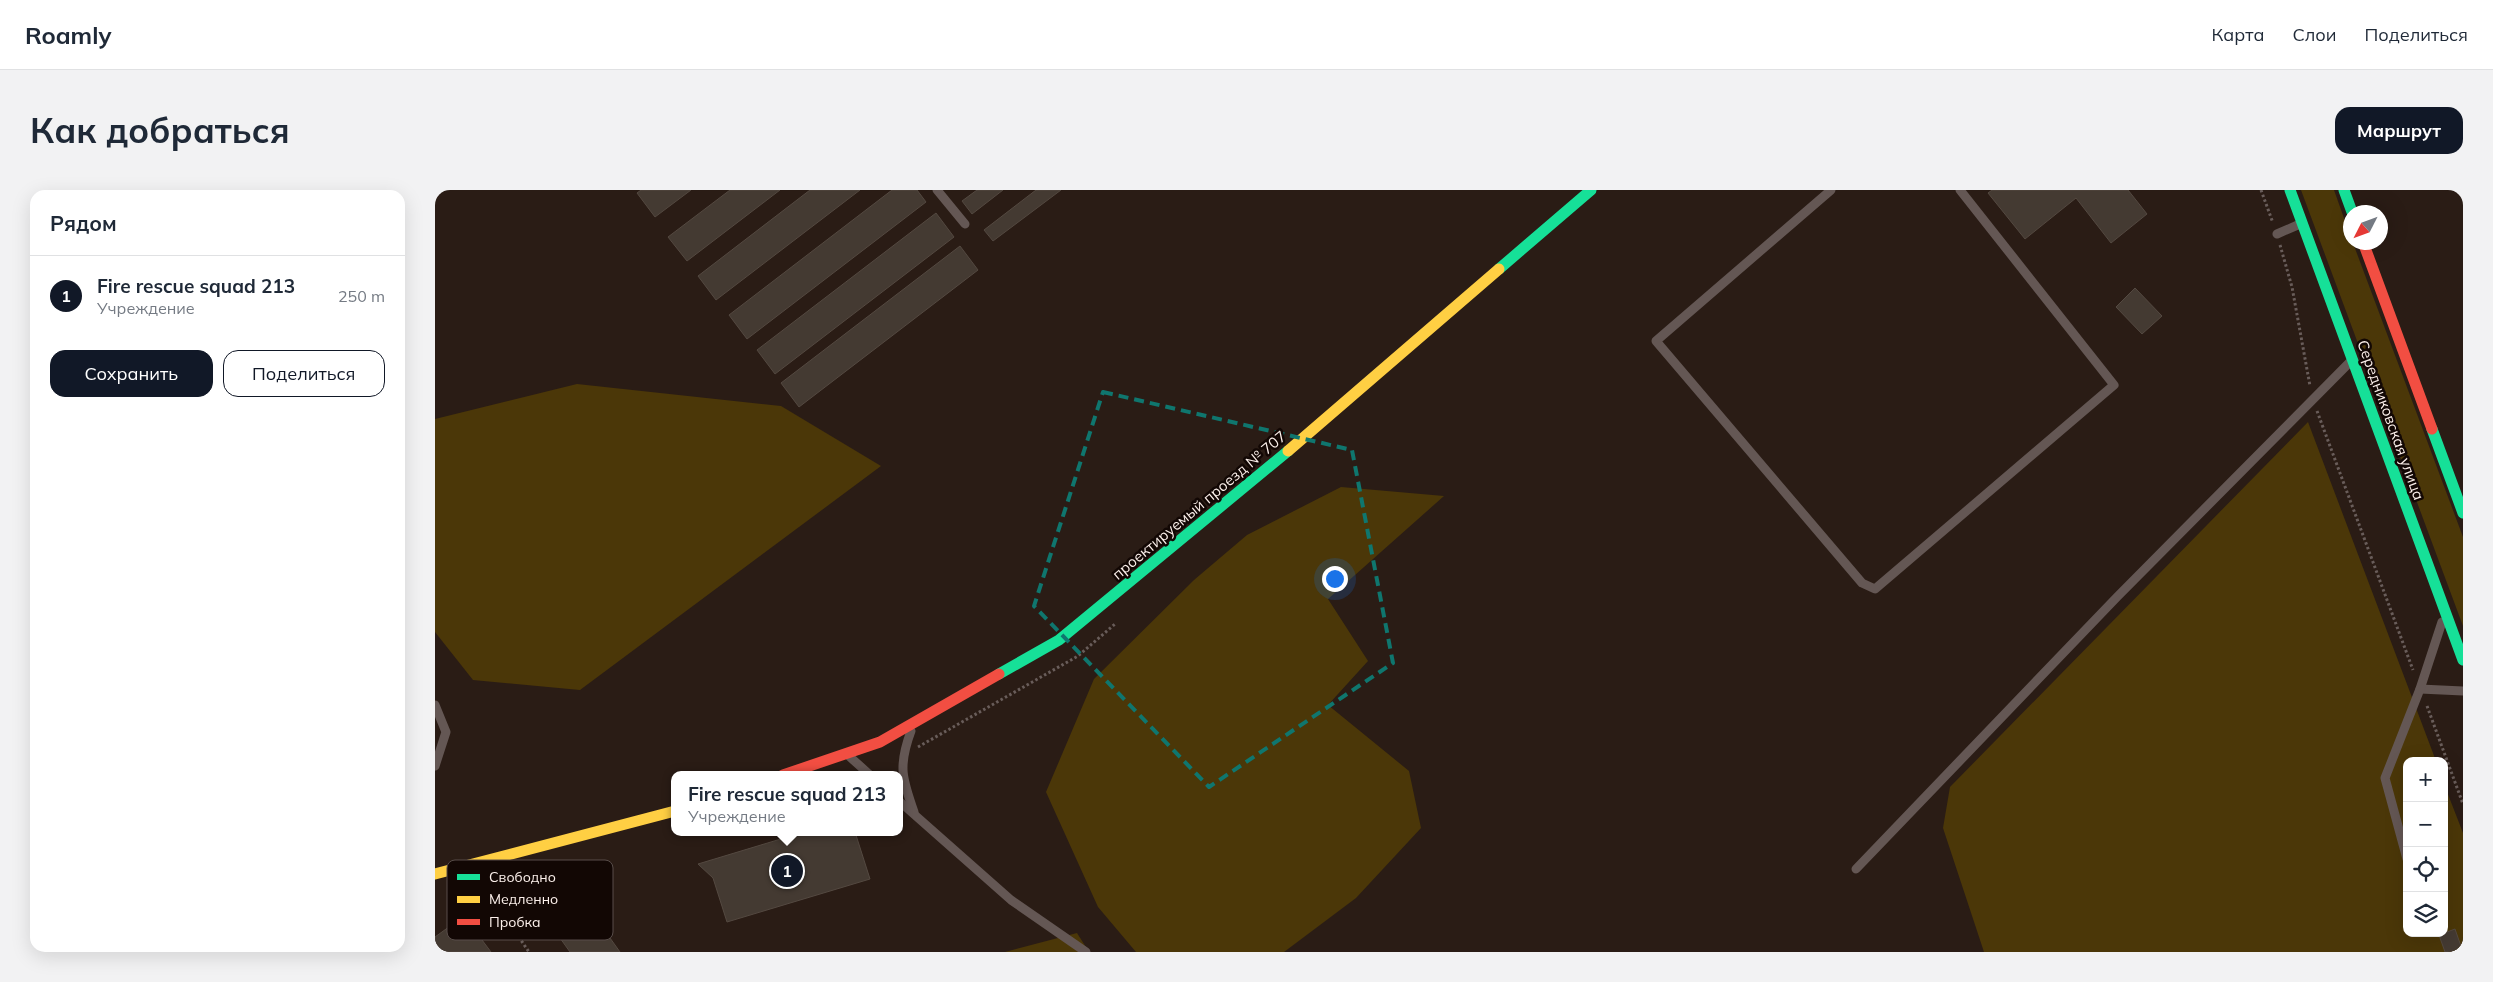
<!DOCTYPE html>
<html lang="ru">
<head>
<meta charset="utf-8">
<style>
  body { margin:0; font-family:Mulish,sans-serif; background:#f2f2f3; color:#1f2937 }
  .controls { position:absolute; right:15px; bottom:15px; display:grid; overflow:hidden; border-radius:10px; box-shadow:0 5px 20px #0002 }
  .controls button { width:45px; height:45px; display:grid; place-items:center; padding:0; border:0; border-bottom:1px solid #e0e1e3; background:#fff; color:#1f2937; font:25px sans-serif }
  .compass { position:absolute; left:1908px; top:15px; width:45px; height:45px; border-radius:50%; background:#fff; box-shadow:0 5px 20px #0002; rotate:228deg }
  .you { position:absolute; left:899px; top:388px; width:18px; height:18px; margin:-12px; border:4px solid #fff; border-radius:50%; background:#1a73e8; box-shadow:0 0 0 8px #1a73e833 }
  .badge { display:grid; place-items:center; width:32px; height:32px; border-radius:50%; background:#111827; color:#fff; font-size:16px; font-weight:700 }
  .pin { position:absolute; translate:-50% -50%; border:2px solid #fff; box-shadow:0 1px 5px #0006 }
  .popup { position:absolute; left:236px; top:581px; width:232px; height:65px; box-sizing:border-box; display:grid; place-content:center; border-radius:10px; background:#fff; filter:drop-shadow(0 1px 4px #0005); font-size:16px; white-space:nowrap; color:#747a83 }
  .popup b { font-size:19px; color:#1f2937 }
  .popup::after { content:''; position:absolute; left:50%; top:100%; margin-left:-10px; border:10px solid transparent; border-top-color:#fff }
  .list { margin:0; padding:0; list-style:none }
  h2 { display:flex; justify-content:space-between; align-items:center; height:65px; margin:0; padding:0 20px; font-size:21px }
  h2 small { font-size:16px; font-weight:400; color:#747a83 }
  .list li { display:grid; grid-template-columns:32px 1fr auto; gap:15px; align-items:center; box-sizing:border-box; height:80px; padding:0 20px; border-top:1px solid #e0e1e3 }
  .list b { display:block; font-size:19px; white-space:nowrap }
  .list p { margin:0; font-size:16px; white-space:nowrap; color:#747a83 }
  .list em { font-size:16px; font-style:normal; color:#747a83 }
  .actions { display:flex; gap:10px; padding:15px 20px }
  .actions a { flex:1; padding:11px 0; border:1px solid #111827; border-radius:15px; text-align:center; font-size:18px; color:#111827 }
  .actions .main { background:#111827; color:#fff }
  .icon { flex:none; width:28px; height:28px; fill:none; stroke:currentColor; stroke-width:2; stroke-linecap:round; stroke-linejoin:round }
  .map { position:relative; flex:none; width:2028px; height:762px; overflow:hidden; border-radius:15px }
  header { display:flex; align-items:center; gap:30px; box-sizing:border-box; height:70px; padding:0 25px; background:#fff; border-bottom:1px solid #e0e1e3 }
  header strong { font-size:24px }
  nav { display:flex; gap:28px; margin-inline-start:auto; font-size:18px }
  .intro { display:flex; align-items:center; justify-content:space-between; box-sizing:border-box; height:120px; padding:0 30px }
  h1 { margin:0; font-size:35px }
  .button { padding:12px 22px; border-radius:15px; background:#111827; color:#fff; font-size:18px; font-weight:700 }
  main { display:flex; gap:30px; padding:0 30px }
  aside { flex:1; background:#fff; border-radius:15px; box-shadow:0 5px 20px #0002 }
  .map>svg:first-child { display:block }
  .green { fill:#4b3708 }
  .building { fill:#443a32; stroke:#544941 }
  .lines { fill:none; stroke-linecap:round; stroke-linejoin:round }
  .path { stroke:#695d5a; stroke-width:3; stroke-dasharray:2.5 2.5; stroke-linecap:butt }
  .lane { stroke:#645754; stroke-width:9 }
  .fast { stroke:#16e098; stroke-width:11 }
  .slow { stroke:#ffcf43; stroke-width:11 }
  .jam { stroke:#f24e42; stroke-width:11 }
  .marked { fill:none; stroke:#0f766e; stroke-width:4; stroke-dasharray:10 6; stroke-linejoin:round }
  .labels { text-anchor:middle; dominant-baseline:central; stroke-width:5; stroke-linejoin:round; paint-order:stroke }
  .street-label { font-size:15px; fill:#fdf1ec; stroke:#120704 }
  .key { fill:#120704; stroke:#584d4a; stroke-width:1 }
  .key-label { font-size:14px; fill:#fdf1ec }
</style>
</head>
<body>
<header>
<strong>Roamly</strong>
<nav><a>Карта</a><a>Слои</a><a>Поделиться</a></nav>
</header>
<div class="intro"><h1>Как добраться</h1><a class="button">Маршрут</a></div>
<main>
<aside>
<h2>Рядом<small></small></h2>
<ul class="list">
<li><span class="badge">1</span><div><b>Fire rescue squad 213</b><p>Учреждение</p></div><em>250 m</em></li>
</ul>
<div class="actions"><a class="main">Сохранить</a><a>Поделиться</a></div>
</aside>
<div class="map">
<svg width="2028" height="762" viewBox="0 0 2028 762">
  <rect width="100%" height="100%" fill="#2a1c15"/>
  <g class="green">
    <polygon points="1866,0 1899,0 1915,45 1916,52 1918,53 2028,347 2028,436"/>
    <polygon points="142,194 346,216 446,276 145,500 38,490 0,442 0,229"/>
    <polygon points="1873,232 2001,571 1972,571 1972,743 2009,743 2009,594 2028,643 2028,762 1549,762 1508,638 1515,597"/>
    <polygon points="906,297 1009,306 893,409 933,471 893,515 974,581 986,638 921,708 849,762 701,762 663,717 611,602 659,489 759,390 812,345"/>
    <polygon points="642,743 654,762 570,762"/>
  </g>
  <g class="building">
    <polygon points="206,0 256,0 220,27 202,3"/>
    <polygon points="295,0 345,0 252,71 233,47"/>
    <polygon points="375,0 425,0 281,110 263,86"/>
    <polygon points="457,0 482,0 491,12 312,149 294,125"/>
    <polygon points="542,0 568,0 537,24 527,11"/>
    <polygon points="601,0 626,0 558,51 549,40"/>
    <polygon points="1557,0 1693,0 1712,24 1676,53 1641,8 1590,49 1553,3"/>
    <polygon points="501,23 519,47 340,184 322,160"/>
    <polygon points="525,56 543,80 364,217 346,193"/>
    <polygon points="1700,98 1727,126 1707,144 1681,117"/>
    <polygon points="369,642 420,642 435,689 292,732 278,688 263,674"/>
    <polygon points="128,703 136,714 150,713 185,762 135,762 98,710"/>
    <polygon points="29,726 56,762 0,762 0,747"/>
    <polygon points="2020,739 2028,762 2010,762 2004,745"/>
  </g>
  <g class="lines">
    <g class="path">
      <polyline points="1826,0 1838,33"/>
      <polyline points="1845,55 1857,97 1875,196"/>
      <polyline points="1882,221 1978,480"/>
      <polyline points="1992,516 2028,614"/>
      <polyline points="483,557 643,466 680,434"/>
      <polyline points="47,693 94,762"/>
    </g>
    <g class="lane">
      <polyline points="502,0 530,34"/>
      <polyline points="1396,0 1221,151 1427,393 1440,399 1679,195 1525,0"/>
      <polyline points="1842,44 1865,34"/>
      <polyline points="1985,499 2028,501"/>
      <polyline points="0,515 11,542 0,576"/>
      <path d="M476,541C463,576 467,588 479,622"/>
      <polyline points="415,567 435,585"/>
      <polyline points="464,611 576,710 651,762"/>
      <polyline points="1972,669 1950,588 1985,499 2007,432"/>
      <polyline points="1421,679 1682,407 1914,173"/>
    </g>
    <g class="fast">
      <polyline points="1855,0 2028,470"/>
      <polyline points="1909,0 1917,22"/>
      <polyline points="1064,79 1156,0"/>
      <polyline points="1997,239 2028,323"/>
      <polyline points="564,484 624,450 853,261"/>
    </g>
    <g class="slow">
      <polyline points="853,261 1064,79"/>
      <polyline points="0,684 240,621"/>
    </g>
    <g class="jam">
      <polyline points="1928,52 1997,239"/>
      <polyline points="348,585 445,552 564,484"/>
    </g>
  </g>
  <path class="marked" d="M668,202L917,260L958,473L774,597L599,416Z"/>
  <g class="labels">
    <g class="street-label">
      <text transform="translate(1956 230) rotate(70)">Середниковская улица</text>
      <text transform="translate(764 315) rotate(-40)">проектируемый проезд № 707</text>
    </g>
  </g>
  <rect x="12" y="670" width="166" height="80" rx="8" class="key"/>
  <rect x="22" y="684" width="23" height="6" fill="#16e098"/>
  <rect x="22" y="706" width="23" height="7" fill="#ffcf43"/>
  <rect x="22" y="729" width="23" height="6" fill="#f24e42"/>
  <g class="key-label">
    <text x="54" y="692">Свободно</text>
    <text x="54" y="714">Медленно</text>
    <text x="54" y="737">Пробка</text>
  </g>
</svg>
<div class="controls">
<button>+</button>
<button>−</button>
<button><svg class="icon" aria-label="locate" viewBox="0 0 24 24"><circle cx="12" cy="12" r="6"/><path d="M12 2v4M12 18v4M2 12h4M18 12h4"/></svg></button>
<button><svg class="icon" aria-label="layers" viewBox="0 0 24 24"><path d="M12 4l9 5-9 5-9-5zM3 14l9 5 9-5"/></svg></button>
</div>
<svg class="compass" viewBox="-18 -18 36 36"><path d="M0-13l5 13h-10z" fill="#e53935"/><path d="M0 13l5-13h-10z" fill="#747a83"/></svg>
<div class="you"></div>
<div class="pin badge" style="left:352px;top:681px">1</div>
<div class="popup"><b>Fire rescue squad 213</b>Учреждение</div>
</div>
</main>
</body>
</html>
